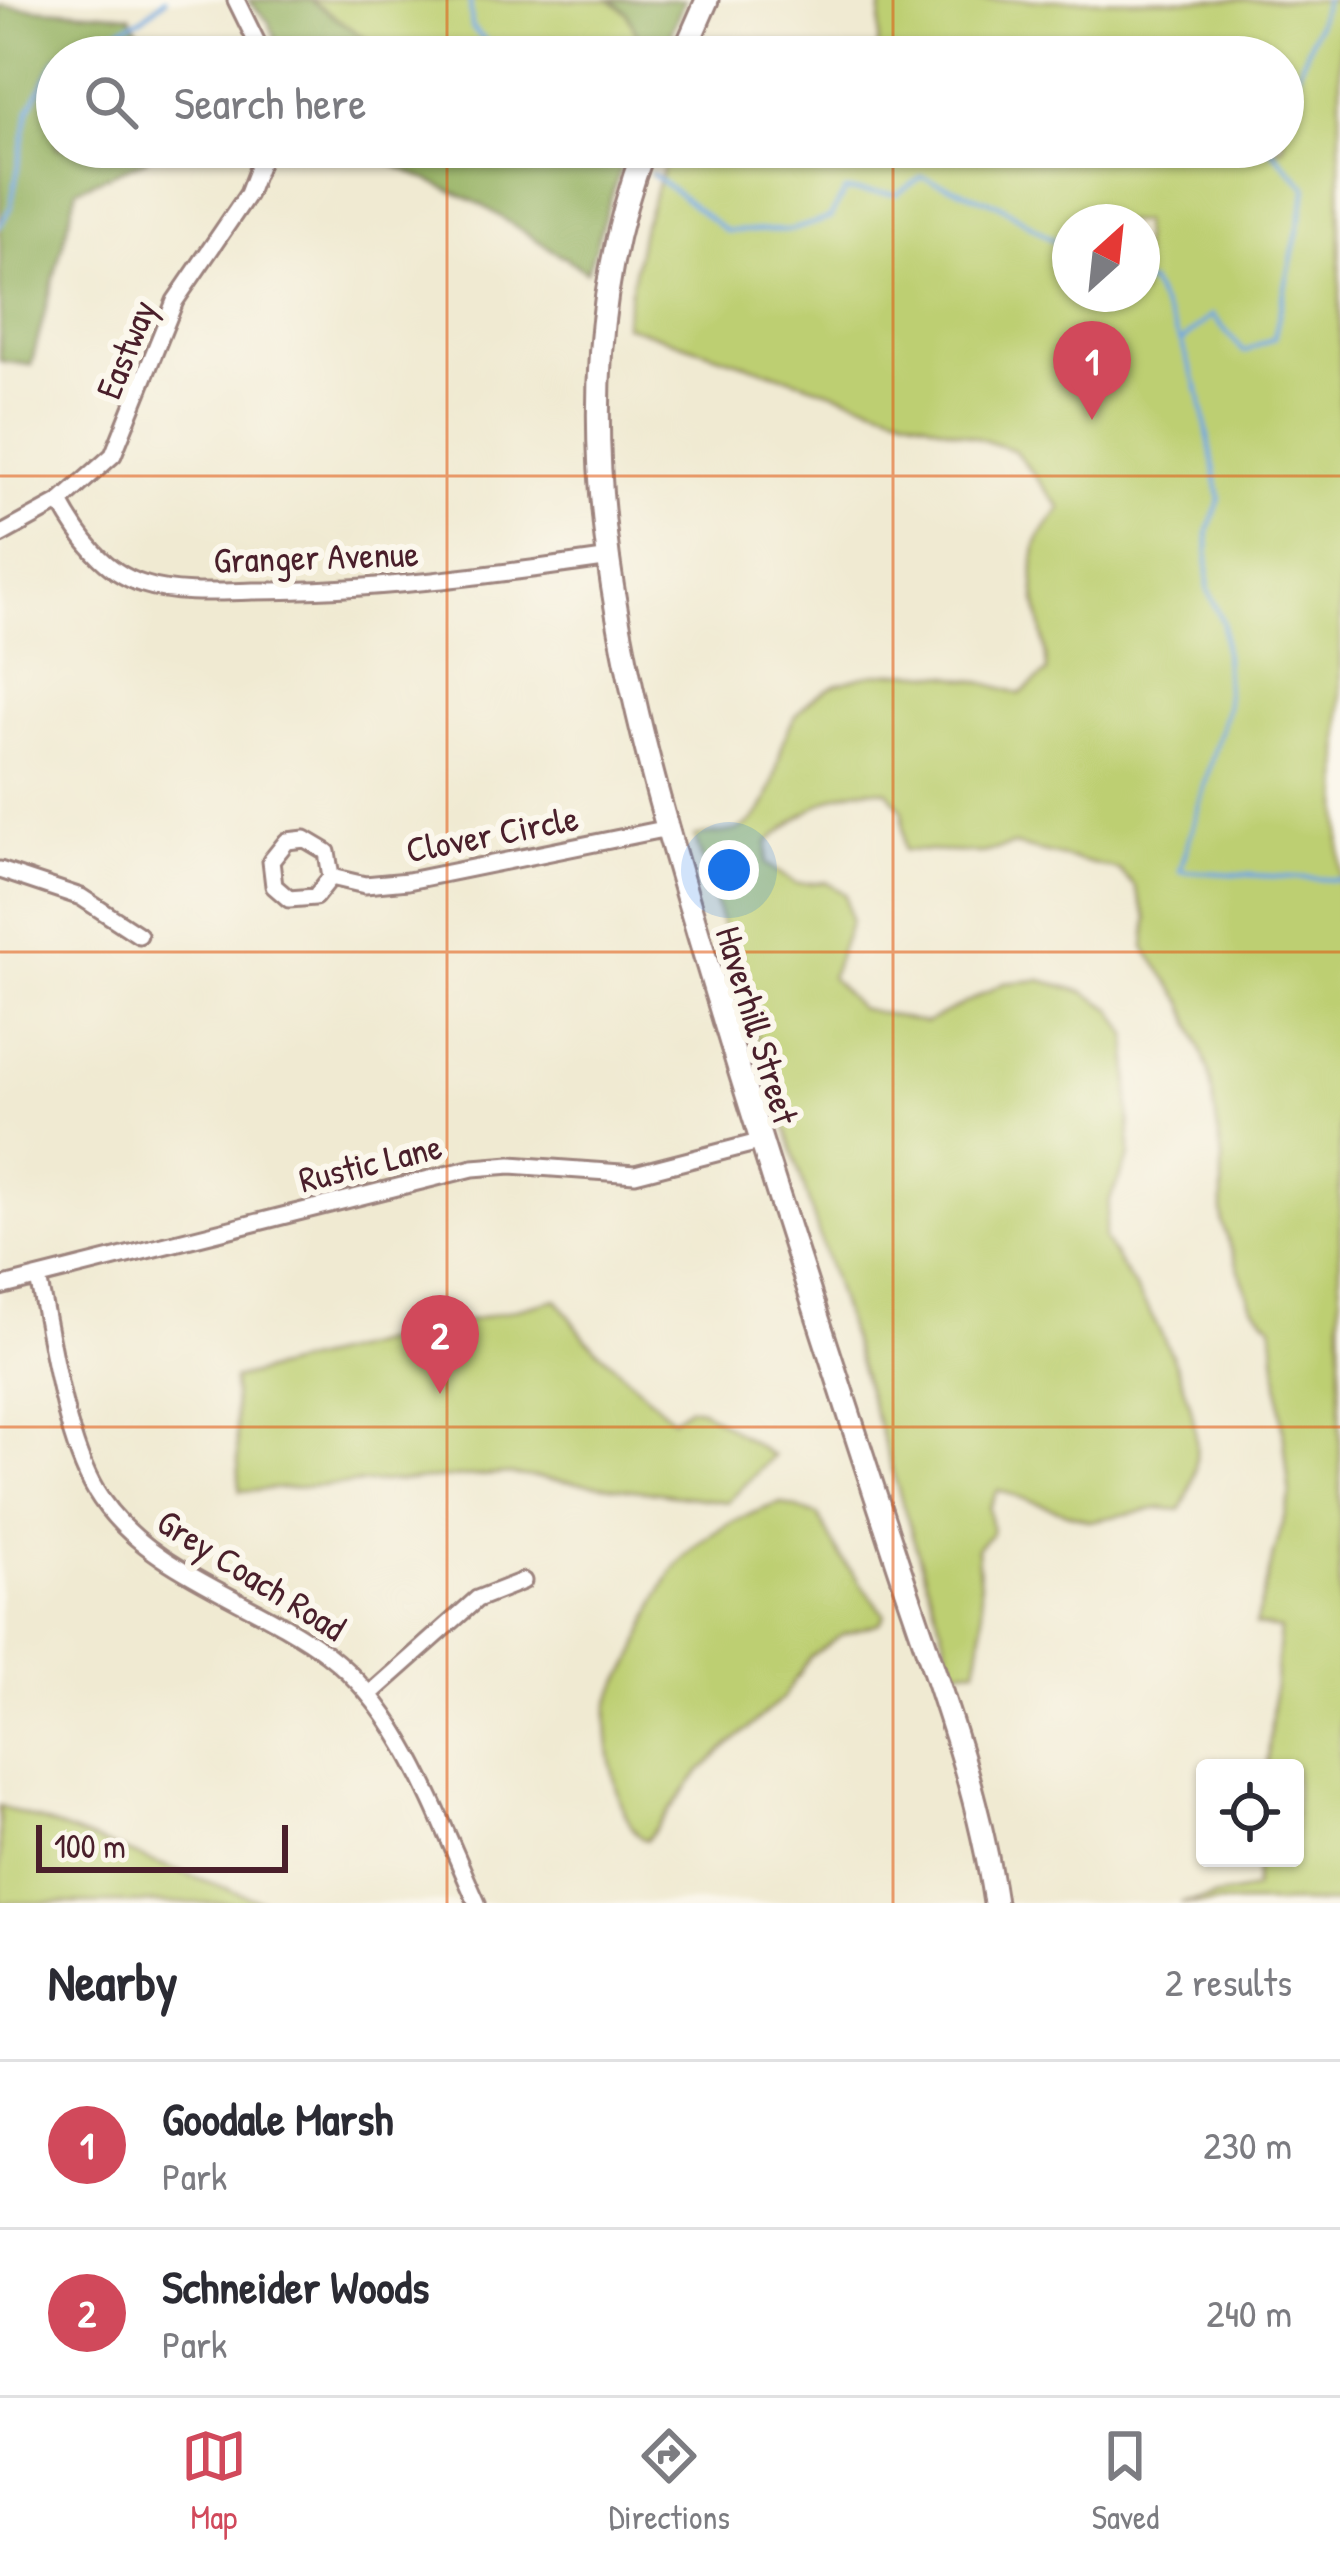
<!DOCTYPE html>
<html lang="en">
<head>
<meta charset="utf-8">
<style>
  body { margin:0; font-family:"Patrick Hand",sans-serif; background:#f2f2f3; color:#2b2b33 }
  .controls { position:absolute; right:36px; bottom:36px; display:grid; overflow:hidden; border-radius:12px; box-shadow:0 3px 9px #0004 }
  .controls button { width:108px; height:108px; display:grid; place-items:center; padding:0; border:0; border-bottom:3px solid #e1e1e2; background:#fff; color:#2b2b33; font:60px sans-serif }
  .compass { position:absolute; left:1052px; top:204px; width:108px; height:108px; border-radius:50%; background:#fff; box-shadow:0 3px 9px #0004; rotate:27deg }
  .scale { position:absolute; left:36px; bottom:30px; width:252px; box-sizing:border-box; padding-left:12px; border:6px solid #4a1f2b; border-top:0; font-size:33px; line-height:42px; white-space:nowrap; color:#4a1f2b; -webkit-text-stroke:9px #fbf7ec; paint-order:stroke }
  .you { position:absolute; left:729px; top:870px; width:42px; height:42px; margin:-30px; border:9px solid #fff; border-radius:50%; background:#1a73e8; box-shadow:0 0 0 18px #1a73e833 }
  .badge { display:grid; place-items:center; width:78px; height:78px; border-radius:50%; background:#d1495b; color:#fff; font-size:39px; font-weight:700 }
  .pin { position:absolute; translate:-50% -99px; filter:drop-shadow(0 3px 6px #0008) }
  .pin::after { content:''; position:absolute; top:63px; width:42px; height:36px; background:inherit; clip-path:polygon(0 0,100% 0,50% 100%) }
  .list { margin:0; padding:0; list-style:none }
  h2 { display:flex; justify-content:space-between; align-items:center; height:156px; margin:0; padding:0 48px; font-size:51px }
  h2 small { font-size:39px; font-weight:400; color:#7c7c81 }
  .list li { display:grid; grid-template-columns:78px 1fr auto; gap:36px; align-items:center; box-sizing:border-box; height:168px; padding:0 48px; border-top:3px solid #e1e1e2 }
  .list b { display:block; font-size:45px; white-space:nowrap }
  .list p { margin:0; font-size:39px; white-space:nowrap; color:#7c7c81 }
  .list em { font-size:39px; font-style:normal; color:#7c7c81 }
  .icon { flex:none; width:66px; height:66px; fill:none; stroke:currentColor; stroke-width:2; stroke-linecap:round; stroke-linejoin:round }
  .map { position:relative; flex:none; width:1340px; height:1903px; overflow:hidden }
  .search { position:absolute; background:#fff; box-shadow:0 3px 9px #0004; left:36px; right:36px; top:36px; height:132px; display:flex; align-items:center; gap:30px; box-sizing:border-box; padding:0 42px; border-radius:66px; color:#7c7c81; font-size:45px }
  .sheet { height:492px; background:#fff }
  nav { display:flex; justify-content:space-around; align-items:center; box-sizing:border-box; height:168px; border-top:3px solid #e1e1e2; background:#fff; font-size:33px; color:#7c7c81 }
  nav a { display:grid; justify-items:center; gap:6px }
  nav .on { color:#d1495b }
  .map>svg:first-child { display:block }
  .green { fill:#bdcf72; stroke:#84774e; stroke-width:3; fill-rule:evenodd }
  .forest { fill:#96b264; stroke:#706848; stroke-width:3 }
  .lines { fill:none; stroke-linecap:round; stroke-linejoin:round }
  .stream { stroke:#71a8e0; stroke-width:4.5 }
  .street-casing { stroke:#9d847e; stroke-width:21 }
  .secondary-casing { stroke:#9d847e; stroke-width:27 }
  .street { stroke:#fff; stroke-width:15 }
  .secondary { stroke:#fff; stroke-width:21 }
  .grid { fill:none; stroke:#e0560e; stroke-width:3; stroke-opacity:0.55 }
  .labels { text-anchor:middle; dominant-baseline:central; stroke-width:12; stroke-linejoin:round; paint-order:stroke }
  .street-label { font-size:36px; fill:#4a1f2b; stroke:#fbf7ec }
</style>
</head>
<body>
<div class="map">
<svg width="1340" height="1903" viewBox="0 0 1340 1903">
  <rect width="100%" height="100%" fill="#fbf7ec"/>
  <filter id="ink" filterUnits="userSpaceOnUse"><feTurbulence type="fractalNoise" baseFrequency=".00833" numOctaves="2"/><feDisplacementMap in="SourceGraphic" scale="24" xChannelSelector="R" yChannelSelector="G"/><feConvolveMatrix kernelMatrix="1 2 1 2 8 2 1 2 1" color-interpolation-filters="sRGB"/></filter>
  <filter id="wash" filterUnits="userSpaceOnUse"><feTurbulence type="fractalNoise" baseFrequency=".004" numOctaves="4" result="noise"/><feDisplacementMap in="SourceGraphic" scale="48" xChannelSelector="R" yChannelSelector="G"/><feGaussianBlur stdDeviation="2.7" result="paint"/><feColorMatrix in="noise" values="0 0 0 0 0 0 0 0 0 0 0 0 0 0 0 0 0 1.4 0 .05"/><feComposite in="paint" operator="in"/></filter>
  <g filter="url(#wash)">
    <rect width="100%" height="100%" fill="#f0ead2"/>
    <g class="green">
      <polygon points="277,0 649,0 660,57 341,57"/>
      <path d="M882,0H1340V1903H1180L1254,1889L1258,1858H1295V1768H1267L1280,1629L1255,1625L1290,1496L1272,1325L1252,1306L1222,1223V1157L1209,1072L1184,1003L1145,948L1147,919L1135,887L1119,870L1014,845L982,853L904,850L903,811L888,791C842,781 802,814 768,842L766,864L796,884L827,882L845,894L851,921L831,977L859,1008L926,1023L1004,983L1041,980L1084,992L1112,1009L1128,1035L1130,1156L1109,1201L1104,1239C1148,1309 1232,1427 1180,1510L1160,1508L1090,1521L998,1490L989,1508L992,1534L977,1548C979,1599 989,1616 976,1668L954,1669L695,837C709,832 728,835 740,829C773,814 775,768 784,740C815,649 950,668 1020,694L1047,672C1046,631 1027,589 1036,548C1038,534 1053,520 1061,508L1014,450L624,325L642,230L671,147H1283V57H877ZM1070,222H1142V294H1070Z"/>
      <polygon points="557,1299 586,1339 673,1419 689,1407 701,1409 773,1456 728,1502 509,1474 240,1491 233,1379"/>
      <path d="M781,1503L818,1515L840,1556L885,1615L880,1623L841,1635L810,1657L783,1698L701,1770L646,1841C618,1829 602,1733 609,1704C614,1686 628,1672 635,1655C648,1622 659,1583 685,1556C710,1530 746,1514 781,1503Z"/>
      <polygon points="0,1806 267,1903 0,1903"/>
    </g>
    <g class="forest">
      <polygon points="248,0 310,0 370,42 381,57 282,57 269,22"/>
      <polygon points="610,0 684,0 661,57 648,57 627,13"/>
      <polygon points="0,6 130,15 151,57 57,57 57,147 150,147 146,160 77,189 31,365 0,361"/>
      <polygon points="374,147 627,147 587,272 482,205 386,161"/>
    </g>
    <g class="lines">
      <g class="stream">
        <polyline points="470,0 472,28 503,57"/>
        <polyline points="59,57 141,19 165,0"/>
        <polyline points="1283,113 1326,0"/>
        <polyline points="573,147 582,161 621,155"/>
        <polyline points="1269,147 1307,188 1274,338 1244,352 1212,315 1181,342 1200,395 1220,498 1208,532 1208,589 1223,623 1227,707 1180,871 1340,880"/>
        <polyline points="652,174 726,231 792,230 830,218 845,191 897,194 922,177 1000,205 1070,251"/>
        <polyline points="0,226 11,206 29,110 57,59"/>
        <polyline points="1142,283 1150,283 1181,342"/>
      </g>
    </g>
  </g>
  <g filter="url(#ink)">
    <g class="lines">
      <defs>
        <g id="street">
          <polyline points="236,0 264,57"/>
          <path d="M60,502C79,537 104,572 143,584C177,595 218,592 253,591C374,591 492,575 611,558"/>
          <polyline points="0,535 60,502 113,455 175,301 248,194 266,147"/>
          <polyline points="0,870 81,897 139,935"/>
          <polyline points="331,877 315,897 289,899 274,886 271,861 287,841 305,839 327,852 331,877 365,885 408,881 664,829"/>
          <path d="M38,1279C53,1343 64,1445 101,1499C152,1574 256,1600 327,1654C404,1712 438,1818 477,1903"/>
          <polyline points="0,1287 473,1168 511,1165 635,1174 759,1142"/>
          <polyline points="370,1694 477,1599 523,1581"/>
        </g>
        <g id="secondary">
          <polyline points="682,57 707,0"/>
          <path d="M645,147C535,436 643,748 727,1030C781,1208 839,1384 897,1561C934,1673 978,1785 995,1903"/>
        </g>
      </defs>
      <use href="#street" class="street-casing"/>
      <use href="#secondary" class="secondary-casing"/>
      <use href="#street" class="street"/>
      <use href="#secondary" class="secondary"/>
    </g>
  </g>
  <path class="grid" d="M447,0V57M893,0V57M447,147V1903M893,147V1903M0,476H1340M0,952H1340M0,1427H1340"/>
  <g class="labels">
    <g class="street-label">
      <text transform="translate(125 349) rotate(-68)">Eastway</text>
      <text transform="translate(316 556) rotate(-2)">Granger Avenue</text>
      <text transform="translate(492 833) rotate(-11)">Clover Circle</text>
      <text transform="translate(758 1025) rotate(73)">Haverhill Street</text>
      <text transform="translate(370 1162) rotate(-14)">Rustic Lane</text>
      <text transform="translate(252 1574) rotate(32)">Grey Coach Road</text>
    </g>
  </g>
</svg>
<div class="controls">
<button><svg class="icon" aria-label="locate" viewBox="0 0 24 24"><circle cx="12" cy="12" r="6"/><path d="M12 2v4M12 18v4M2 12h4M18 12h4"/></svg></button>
</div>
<svg class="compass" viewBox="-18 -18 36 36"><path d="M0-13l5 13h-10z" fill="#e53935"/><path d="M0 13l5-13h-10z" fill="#7c7c81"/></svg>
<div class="scale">100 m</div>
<div class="you"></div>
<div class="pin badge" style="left:1092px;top:420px">1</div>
<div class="pin badge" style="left:440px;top:1394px">2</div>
<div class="search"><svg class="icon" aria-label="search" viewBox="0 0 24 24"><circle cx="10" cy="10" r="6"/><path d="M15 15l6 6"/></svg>Search here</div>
</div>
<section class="sheet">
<h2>Nearby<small>2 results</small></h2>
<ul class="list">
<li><span class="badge">1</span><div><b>Goodale Marsh</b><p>Park</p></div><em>230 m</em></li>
<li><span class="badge">2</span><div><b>Schneider Woods</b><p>Park</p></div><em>240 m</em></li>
</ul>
</section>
<nav>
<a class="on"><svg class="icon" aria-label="map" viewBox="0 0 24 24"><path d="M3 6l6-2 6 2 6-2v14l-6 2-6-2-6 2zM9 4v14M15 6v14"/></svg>Map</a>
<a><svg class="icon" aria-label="directions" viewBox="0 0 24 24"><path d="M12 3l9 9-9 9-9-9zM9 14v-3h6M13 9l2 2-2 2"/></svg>Directions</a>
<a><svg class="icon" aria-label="saved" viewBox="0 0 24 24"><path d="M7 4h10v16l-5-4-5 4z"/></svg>Saved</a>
</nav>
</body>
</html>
